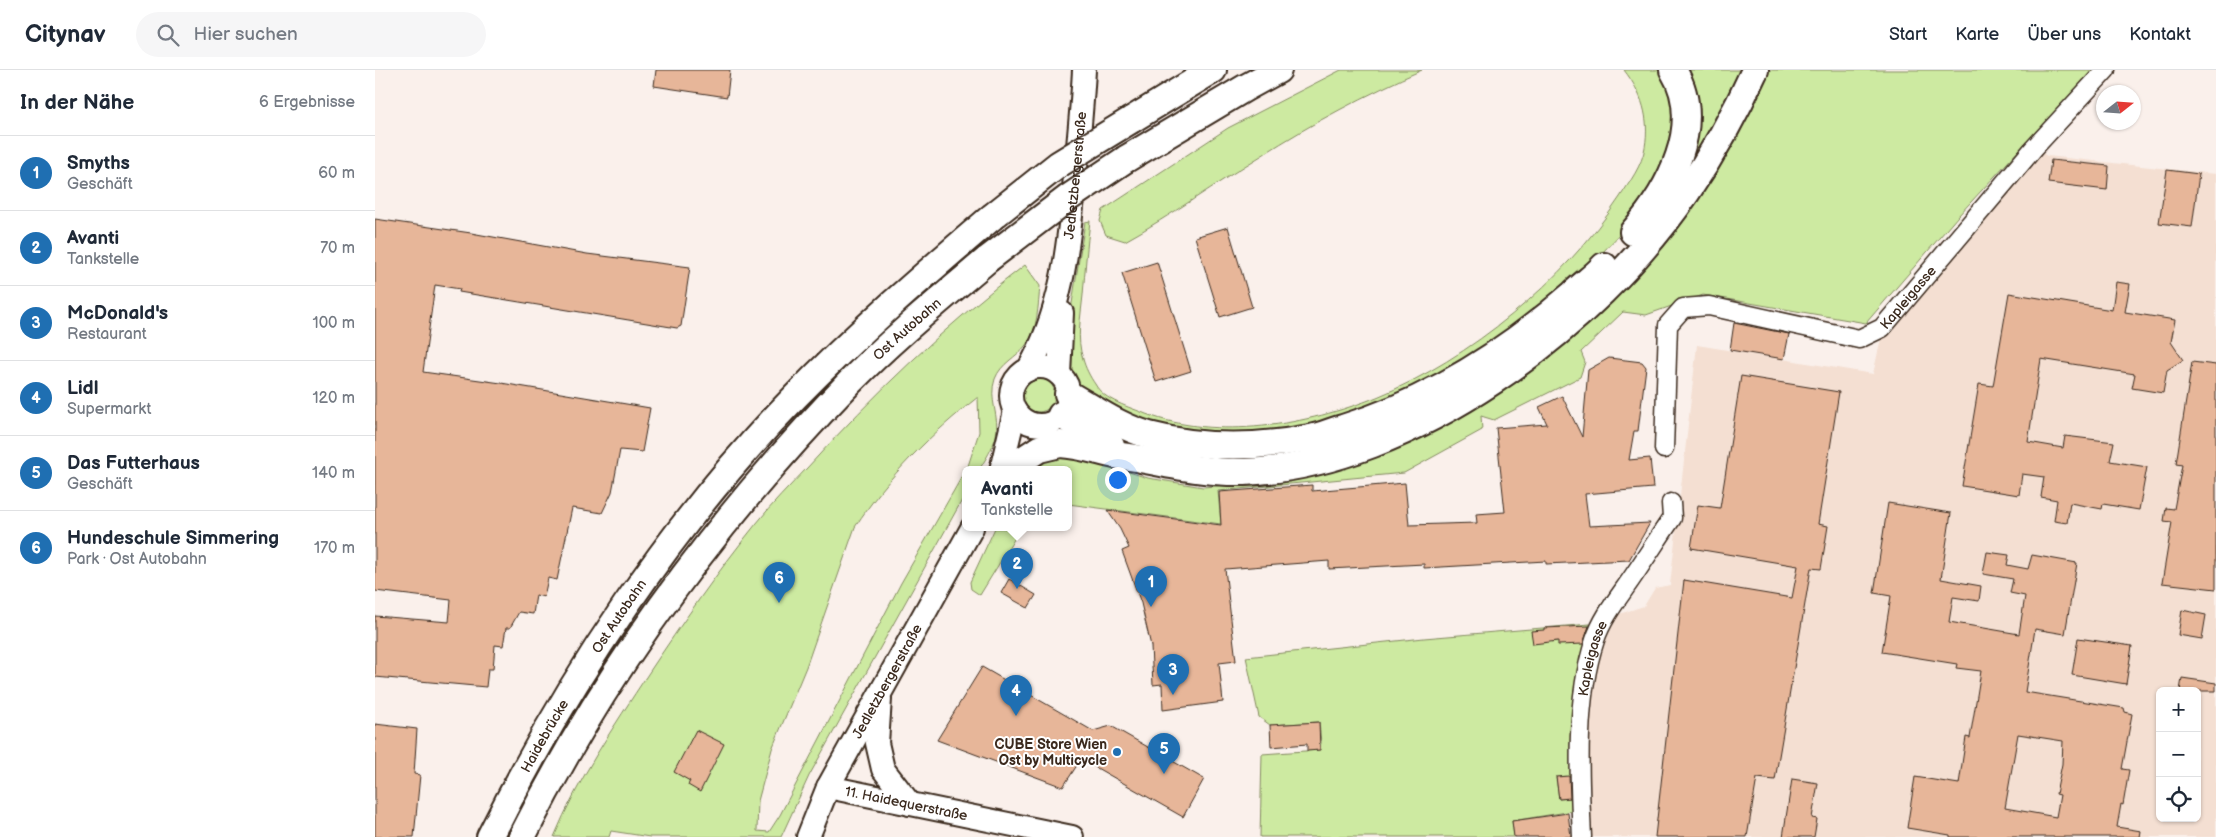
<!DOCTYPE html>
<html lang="de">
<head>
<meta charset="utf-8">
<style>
  body { margin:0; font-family:"Balsamiq Sans",sans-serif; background:#f6f6f7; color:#1f2937 }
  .controls { position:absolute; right:15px; bottom:15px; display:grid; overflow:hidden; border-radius:8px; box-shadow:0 1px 4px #0004 }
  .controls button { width:45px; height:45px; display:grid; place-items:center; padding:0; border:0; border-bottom:1px solid #e0e1e3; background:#fff; color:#1f2937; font:25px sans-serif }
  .compass { position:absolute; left:1721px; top:15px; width:45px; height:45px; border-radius:50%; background:#fff; box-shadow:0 1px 4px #0004; rotate:73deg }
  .you { position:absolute; left:742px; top:409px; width:18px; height:18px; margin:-12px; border:4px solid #fff; border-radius:50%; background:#1a73e8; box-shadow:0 0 0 8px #1a73e833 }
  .badge { display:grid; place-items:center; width:32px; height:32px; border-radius:50%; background:#1f6fb2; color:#fff; font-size:16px; font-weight:700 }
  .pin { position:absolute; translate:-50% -41px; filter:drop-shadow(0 1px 2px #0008) }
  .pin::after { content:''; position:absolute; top:26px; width:18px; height:15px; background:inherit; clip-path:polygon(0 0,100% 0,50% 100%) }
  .popup { position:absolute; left:587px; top:396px; width:110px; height:65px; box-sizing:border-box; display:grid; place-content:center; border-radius:8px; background:#fff; filter:drop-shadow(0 1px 4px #0005); font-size:16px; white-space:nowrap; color:#747a83 }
  .popup b { font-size:19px; color:#1f2937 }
  .popup::after { content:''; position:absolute; left:50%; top:100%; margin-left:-10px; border:10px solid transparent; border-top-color:#fff }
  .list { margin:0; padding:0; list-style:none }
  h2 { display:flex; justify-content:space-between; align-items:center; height:65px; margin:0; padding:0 20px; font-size:21px }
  h2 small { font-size:16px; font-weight:400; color:#747a83 }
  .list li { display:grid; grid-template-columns:32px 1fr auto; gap:15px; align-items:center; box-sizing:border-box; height:75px; padding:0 20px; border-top:1px solid #e0e1e3 }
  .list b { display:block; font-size:19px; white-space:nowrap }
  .list p { margin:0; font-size:16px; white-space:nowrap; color:#747a83 }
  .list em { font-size:16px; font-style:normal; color:#747a83 }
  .icon { flex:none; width:28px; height:28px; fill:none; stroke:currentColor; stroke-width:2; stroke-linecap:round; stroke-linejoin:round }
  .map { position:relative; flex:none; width:1841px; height:767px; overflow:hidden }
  header { display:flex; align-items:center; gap:30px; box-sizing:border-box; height:70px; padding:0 25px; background:#fff; border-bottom:1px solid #e0e1e3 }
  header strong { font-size:24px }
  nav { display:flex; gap:28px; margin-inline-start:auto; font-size:18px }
  .search { width:350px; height:45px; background:#f6f6f7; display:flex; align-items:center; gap:12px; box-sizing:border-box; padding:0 18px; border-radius:28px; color:#747a83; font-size:19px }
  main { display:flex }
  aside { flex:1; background:#fff }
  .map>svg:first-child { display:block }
  .built { fill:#f4dfd2; fill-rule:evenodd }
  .green { fill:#cdeaa1; stroke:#848a60; fill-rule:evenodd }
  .building { fill:#e7b699; stroke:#3b2a1e; fill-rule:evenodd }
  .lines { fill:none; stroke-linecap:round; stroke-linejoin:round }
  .minor-casing { stroke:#3b2a1e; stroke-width:21 }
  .major-casing { stroke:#3b2a1e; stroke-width:26 }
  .highway-casing { stroke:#3b2a1e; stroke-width:30 }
  .minor { stroke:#fff; stroke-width:18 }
  .major { stroke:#fff; stroke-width:22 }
  .highway { stroke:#fff; stroke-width:26 }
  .highway-bridge-casing { stroke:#3b2a1e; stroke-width:30; stroke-linecap:butt }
  .highway-bridge { stroke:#fff; stroke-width:26 }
  .poi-dot { fill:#1f6fb2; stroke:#fff; stroke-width:2 }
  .labels { text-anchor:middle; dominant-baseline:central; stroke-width:4; stroke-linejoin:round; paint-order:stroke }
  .street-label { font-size:14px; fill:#3b2a1e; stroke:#fff }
  .poi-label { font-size:14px; font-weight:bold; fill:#3b2a1e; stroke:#fff; text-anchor:end }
</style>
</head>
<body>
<header>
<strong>Citynav</strong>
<div class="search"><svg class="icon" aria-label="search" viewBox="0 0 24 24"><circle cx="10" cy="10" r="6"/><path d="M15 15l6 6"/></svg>Hier suchen</div>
<nav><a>Start</a><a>Karte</a><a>Über uns</a><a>Kontakt</a></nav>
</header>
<main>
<aside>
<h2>In der Nähe<small>6 Ergebnisse</small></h2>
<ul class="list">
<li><span class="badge">1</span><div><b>Smyths</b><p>Geschäft</p></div><em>60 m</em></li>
<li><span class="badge">2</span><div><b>Avanti</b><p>Tankstelle</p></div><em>70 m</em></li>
<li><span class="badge">3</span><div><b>McDonald's</b><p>Restaurant</p></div><em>100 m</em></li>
<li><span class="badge">4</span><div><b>Lidl</b><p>Supermarkt</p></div><em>120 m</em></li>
<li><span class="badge">5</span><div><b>Das Futterhaus</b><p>Geschäft</p></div><em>140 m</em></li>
<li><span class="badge">6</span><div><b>Hundeschule Simmering</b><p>Park · Ost Autobahn</p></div><em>170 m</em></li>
</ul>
</aside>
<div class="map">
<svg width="1841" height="767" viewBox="0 0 1841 767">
  <rect width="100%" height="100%" fill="#faf0eb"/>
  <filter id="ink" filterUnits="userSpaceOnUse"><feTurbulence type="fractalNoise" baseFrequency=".02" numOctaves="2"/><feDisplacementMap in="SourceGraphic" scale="10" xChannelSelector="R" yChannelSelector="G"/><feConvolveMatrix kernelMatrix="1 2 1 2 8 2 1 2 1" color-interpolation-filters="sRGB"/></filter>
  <g filter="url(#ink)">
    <path class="built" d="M1666,82L1672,86L1841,104V767H1215L1211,695L1214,646L1219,601L1224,584L1238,546L1269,536L1280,518L1295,515L1322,275L1498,304L1507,264ZM1785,621H1822V748H1785Z"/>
    <g class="green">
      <path d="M966,0H1047C992,24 937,53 886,86C840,114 797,145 750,171L731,165L725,151L728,140L853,58Z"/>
      <path d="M1249,0H1285L1297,31L1300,65L1286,107L1252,157L1195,216L1138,264L1014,334L885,370L759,355L708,323L694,294L690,277L710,152L715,151C712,176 710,200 708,225C706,246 701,269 708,289C710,297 715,307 720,314C729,331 755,337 771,344C843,371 932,355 1002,327C1095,289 1190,210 1245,127C1255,111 1267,96 1270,77C1275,48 1267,23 1249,0Z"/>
      <path d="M1305,0H1372C1339,74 1294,141 1239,201C1152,296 999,393 868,396C810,397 751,380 703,349L708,340C718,344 726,352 736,357C776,376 822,386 867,384C910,381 954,373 994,357C1092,319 1181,258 1251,180C1277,150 1302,118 1314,80C1322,54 1314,24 1305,0Z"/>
      <polygon points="1386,0 1718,0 1583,146 1491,253 1328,225 1271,245 1248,242 1206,282 1210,292 1205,307 1119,350 1106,346 1107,360 1029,403 843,421 846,454 693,434 693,400 651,400 656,392 696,384 773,408 828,417 888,412 1181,272"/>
      <path d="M650,195L665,216C663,236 663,259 651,275C641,288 626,293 620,309C613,329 625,346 621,366C618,378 610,390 604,400H591V423L434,706L406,767H275L236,761L234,767H179C203,709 239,656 273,604C307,553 343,501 381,454C397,434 415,416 432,398C499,324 571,255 650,195ZM603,327L604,362L593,396L526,513L405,745L394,762L382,761L383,731L397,679L431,597L480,457C513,406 556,364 603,327Z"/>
      <circle cx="663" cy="325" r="17"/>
      <polygon points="620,458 646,458 605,525 596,519 595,512"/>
      <polygon points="1215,554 1205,632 1199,706 1181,708 1184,729 1199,728 1198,741 1137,751 1139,767 885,767 887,684 944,680 946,673 944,652 895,655 884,647 871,587 1049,568"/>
    </g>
    <g class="building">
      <polygon points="281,0 355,0 352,27 279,16"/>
      <polygon points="1676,90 1734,96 1732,120 1673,113"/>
      <polygon points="1792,100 1824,104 1817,157 1784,153"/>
      <polygon points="0,149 96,163 212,184 315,197 306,256 302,258 84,222 85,219 60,215 48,302 126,313 275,338 267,382 245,380 237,422 227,443 197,438 182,510 173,508 169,527 161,525 158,544 144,542 135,558 131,558 128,576 120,575 118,599 113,599 111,617 0,607 0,546 74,552 76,530 0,521"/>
      <polygon points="853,157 877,237 845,247 820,167"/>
      <polygon points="782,192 816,301 781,312 747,203"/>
      <polygon points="1741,212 1755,214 1750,242 1800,250 1796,272 1808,290 1792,300 1788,323 1757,318 1760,304 1666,289 1653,372 1688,378 1690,366 1739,372 1735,391 1772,397 1764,440 1728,434 1727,439 1695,433 1692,453 1679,451 1682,430 1666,427 1669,407 1647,404 1644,425 1587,416 1604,314 1618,316 1634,223 1737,240"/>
      <polygon points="1359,253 1414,264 1409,289 1355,280"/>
      <polygon points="1234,288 1267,292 1271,297 1263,361 1259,361 1254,390 1275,388 1278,418 1210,424 1214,456 1275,453 1254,490 1171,494 1171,491 1049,498 1049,494 954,499 954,491 850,499 861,591 844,593 848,632 788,640 787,614 778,615 776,576 766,533 747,481 754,478 745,459 732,440 846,455 844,422 937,415 937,421 1030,413 1034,455 1102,453 1101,444 1130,442 1121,358 1172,354 1164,337 1187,326 1207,367 1213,300"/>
      <polygon points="1817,292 1841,295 1841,519 1787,513 1797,452 1789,451 1791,438 1799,439 1807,395 1801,394"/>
      <polygon points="1366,306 1464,322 1443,454 1453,456 1446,499 1436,498 1400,710 1382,708 1372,767 1280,767 1309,510 1417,528 1423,496 1316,478 1323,435 1345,438"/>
      <path d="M1513,433L1576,443L1566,509L1606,516L1604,531L1578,527L1574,552L1644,564L1650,526L1635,523L1638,509L1608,504L1612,482L1634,485L1632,495L1653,499L1657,485L1702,493L1690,564L1660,559L1650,622L1749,638L1750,642L1757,644L1747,699L1754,700L1748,735L1746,734L1742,757L1766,761L1765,767H1575V765L1532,758L1540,707L1584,714L1591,667L1595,668L1606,601L1581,598L1582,594L1507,582L1516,526L1499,523ZM1643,664L1688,671L1687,694L1681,724L1685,725L1681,747L1630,738Z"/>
      <polygon points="634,509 661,525 653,538 626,523"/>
      <polygon points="1807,540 1831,545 1827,569 1803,565"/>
      <polygon points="1214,556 1208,574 1183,575 1183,571 1158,574 1156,561 1169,560 1169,558"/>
      <polygon points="1703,568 1757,576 1751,614 1697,605"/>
      <polygon points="607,597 718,661 736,656 829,709 808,747 706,689 688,717 562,670"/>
      <polygon points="1807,608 1841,613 1841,621 1805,621"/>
      <polygon points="944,652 945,680 932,681 932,674 896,677 895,655"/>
      <polygon points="0,654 42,659 39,704 45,705 39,767 0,767"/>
      <polygon points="321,660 349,674 325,722 313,715 315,711 299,702"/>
      <polygon points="1194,706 1195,728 1184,729 1181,707"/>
      <polygon points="1417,709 1443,713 1437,748 1442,749 1439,767 1408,767"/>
      <polygon points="1193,743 1196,767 1139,767 1137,751"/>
    </g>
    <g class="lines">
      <defs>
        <g id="minor">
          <path id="s1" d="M1289,379L1293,255L1308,238L1334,236L1484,269L1507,258L1659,78L1731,0"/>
          <path id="s2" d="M1207,767C1204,706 1200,629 1220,570C1228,546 1245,526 1259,505C1272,486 1284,467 1297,448L1296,433"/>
        </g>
        <g id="major">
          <circle cx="665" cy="326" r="29"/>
          <path id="s3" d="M653,300C686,244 693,181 699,117C703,78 707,39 709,0"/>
          <polyline points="684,304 687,243"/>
          <polyline points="626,400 640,341"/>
          <polyline points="505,629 502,673 508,699 535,734"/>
          <path id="s4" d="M453,717L697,767"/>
          <path id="s5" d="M433,767L453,717L597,458"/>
        </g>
        <g id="highway">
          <polyline points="756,50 838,0"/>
          <polyline points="751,89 870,18 903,0"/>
          <path d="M1258,162C1294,121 1331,54 1298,0"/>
          <path d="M693,324C720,339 744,357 774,365C827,379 882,378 935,368C946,366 957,361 968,358C1053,332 1132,282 1198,224C1208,214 1220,206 1229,196"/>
          <polyline points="686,345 736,376"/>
          <path d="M632,400L664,379L685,374C704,375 722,381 740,385C749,387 758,387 766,389C801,396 834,403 870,402C1038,395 1220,257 1312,122C1338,84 1361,42 1380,0"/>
          <path id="s6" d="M115,767C193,610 297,453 420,327C482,263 549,205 617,147"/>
          <path id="s7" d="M147,767C231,599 344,447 475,312C518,268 566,229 613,189"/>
        </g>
      </defs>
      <use href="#minor" class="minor-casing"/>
      <use href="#major" class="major-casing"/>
      <use href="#highway" class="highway-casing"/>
      <use href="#minor" class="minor"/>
      <use href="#major" class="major"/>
      <use href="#highway" class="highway"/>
      <defs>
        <g id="highway-bridge">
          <polyline points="617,147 684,94 756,50"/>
          <polyline points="613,189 693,128 751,89"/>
        </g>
      </defs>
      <use href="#highway-bridge" class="highway-bridge-casing"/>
      <use href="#highway-bridge" class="highway-bridge"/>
    </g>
  </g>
  <circle class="poi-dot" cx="742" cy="682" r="5"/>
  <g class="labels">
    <g class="street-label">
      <text stroke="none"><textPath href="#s3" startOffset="202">Jedletzbergerstraße</textPath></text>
      <text stroke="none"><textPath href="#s1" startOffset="392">Kapleigasse</textPath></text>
      <text stroke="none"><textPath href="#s7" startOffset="641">Ost Autobahn</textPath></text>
      <text stroke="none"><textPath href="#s6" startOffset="256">Ost Autobahn</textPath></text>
      <text stroke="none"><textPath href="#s2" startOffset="180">Kapleigasse</textPath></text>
      <text stroke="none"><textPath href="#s5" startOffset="175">Jedletzbergerstraße</textPath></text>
      <text stroke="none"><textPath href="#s6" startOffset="115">Haidebrücke</textPath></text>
      <text stroke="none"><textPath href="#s4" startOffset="80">11. Haidequerstraße</textPath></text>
    </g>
    <g class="poi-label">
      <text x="732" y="674">CUBE Store Wien<tspan x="732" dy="16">Ost by Multicycle</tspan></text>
    </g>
  </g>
</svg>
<div class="controls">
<button>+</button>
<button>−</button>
<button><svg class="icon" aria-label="locate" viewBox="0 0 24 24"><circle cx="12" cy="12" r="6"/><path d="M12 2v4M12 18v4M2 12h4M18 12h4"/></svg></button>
</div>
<svg class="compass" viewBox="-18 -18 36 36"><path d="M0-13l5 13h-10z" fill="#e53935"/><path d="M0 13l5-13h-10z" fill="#747a83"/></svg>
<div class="you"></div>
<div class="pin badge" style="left:776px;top:537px">1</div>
<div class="pin badge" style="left:642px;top:519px">2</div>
<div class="popup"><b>Avanti</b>Tankstelle</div>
<div class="pin badge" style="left:798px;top:625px">3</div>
<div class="pin badge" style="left:641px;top:646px">4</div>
<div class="pin badge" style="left:789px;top:704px">5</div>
<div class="pin badge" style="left:404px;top:533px">6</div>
</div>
</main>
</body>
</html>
